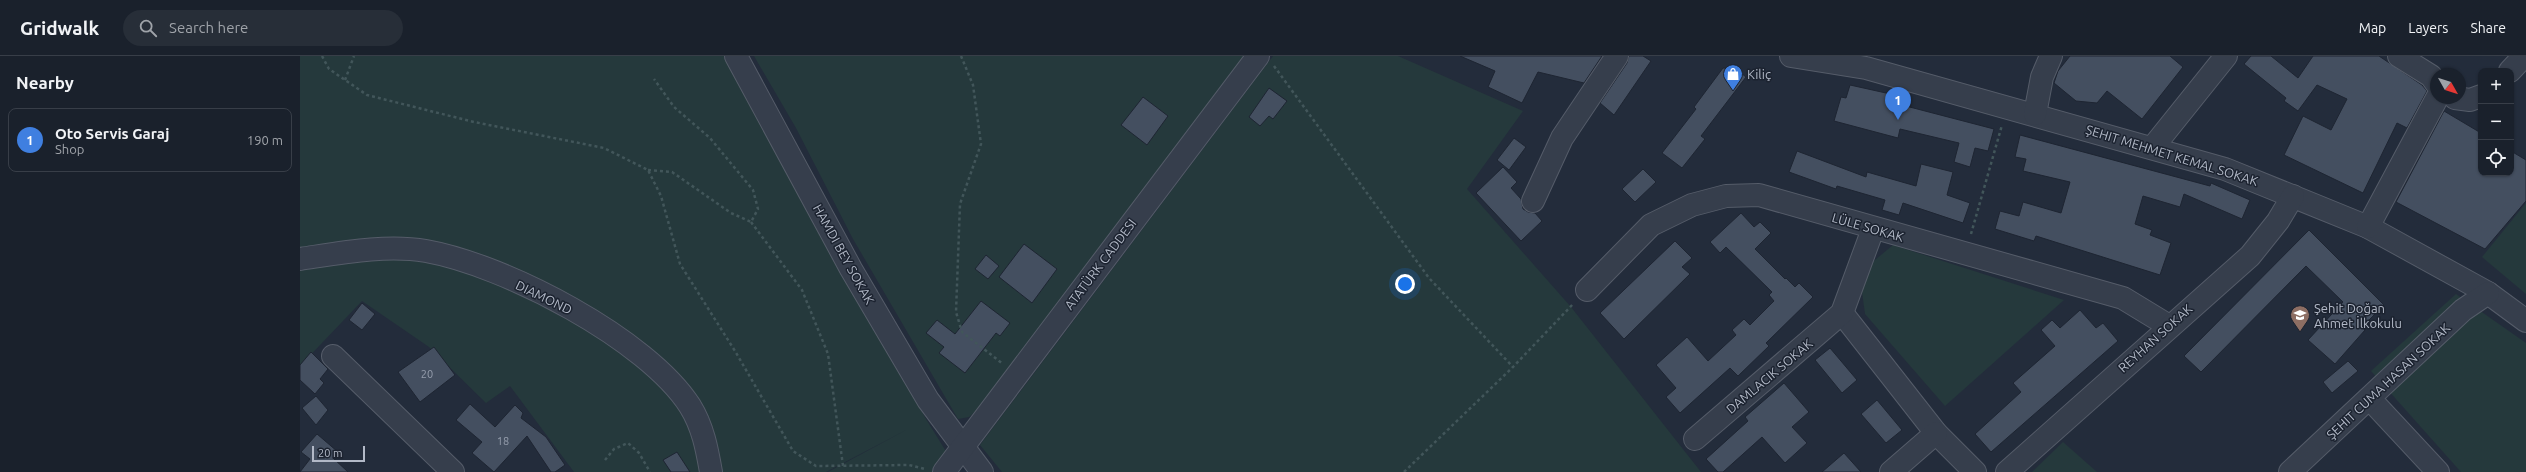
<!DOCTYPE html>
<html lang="en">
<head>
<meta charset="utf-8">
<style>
  body { margin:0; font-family:Ubuntu,sans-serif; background:#272e38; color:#f1f3f6 }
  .controls { position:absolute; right:12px; top:12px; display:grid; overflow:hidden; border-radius:8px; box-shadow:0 1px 3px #0004 }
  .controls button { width:36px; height:36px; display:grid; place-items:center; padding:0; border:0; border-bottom:1px solid #383e48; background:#1a212c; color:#f1f3f6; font:20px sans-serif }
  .compass { position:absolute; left:2130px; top:12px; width:36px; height:36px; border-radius:50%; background:#1a212c; box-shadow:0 1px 3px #0004; rotate:129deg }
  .scale { position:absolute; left:12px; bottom:10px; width:53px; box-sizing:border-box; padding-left:4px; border:2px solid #b2b9c7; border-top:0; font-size:11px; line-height:14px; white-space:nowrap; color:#b2b9c7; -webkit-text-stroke:3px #1c2330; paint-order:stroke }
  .you { position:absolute; left:1105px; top:228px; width:14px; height:14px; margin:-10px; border:3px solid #fff; border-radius:50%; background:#1a73e8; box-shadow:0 0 0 6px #1a73e833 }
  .badge { display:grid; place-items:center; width:26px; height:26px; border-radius:50%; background:#87aef7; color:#fff; font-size:13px; font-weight:700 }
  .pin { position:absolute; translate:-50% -33px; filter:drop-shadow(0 1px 2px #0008) }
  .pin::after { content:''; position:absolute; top:21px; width:14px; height:12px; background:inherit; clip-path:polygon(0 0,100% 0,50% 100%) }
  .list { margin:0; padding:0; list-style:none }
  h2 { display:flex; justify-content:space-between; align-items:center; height:52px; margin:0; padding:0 16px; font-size:17px }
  h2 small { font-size:13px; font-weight:400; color:#9fa3a9 }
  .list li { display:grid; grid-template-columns:26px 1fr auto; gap:12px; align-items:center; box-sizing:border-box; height:64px; margin:0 8px 8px; padding:0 8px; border:1px solid #383e48; border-radius:8px }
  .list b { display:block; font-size:15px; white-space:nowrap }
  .list p { margin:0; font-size:13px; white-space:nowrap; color:#9fa3a9 }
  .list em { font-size:13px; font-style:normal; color:#9fa3a9 }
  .icon { flex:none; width:22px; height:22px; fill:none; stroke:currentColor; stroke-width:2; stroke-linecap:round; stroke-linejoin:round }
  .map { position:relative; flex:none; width:2226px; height:416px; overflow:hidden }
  header { display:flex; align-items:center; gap:24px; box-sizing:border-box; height:56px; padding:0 20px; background:#1a212c; border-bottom:1px solid #383e48 }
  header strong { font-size:19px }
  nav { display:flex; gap:22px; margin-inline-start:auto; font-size:14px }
  .search { width:280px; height:36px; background:#272e38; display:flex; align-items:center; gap:10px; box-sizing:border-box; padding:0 14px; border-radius:22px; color:#9fa3a9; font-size:15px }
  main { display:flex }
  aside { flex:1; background:#1a212c }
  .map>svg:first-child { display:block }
  .green { fill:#25393c }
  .building { fill:#444f60; stroke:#1e2532 }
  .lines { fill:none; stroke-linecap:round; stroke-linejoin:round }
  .minor-casing { stroke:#555c69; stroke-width:24 }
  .path { stroke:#42565a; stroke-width:2.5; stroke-dasharray:3 3; stroke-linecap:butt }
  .minor { stroke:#363e4c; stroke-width:22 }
  .labels { text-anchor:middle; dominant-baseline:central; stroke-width:3; stroke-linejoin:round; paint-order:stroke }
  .number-label { font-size:11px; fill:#969ead }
  .poi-label { font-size:13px; fill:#b2b9c7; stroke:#1c2330; text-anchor:start }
  .street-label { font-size:13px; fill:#b2b9c7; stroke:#1c2330 }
</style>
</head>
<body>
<header>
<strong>Gridwalk</strong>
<div class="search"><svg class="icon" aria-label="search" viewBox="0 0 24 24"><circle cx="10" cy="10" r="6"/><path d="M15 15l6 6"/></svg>Search here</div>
<nav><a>Map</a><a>Layers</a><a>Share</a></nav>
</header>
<main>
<aside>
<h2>Nearby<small></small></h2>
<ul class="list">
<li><span class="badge" style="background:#3f7fe0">1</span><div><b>Oto Servis Garaj</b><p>Shop</p></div><em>190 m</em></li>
</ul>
</aside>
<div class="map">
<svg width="2226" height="416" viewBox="0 0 2226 416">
  <rect width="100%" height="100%" fill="#232c3b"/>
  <g class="green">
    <polygon points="0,0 424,0 626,363 647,397 634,416 528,416 608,373 526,416 274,416 210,330 186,347 129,291 62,245 0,310"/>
    <polygon points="454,0 948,0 683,349 669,361 658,363 553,183 496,72"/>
    <polygon points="973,0 1098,0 1223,55 1167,133 1271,251 1401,416 702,416 680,389"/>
    <polygon points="2226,147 2226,238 2182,201"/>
    <polygon points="1593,189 1764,244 1645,350 1565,258 1562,236 1569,209"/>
    <polygon points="2156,238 2226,287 2226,416 2161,416 2071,315"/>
    <polygon points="1763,386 1797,416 1732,416"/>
  </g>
  <g class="building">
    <polygon points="1160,0 1302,0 1284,27 1238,16 1222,47 1188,31 1195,15"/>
    <polygon points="1329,0 1343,0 1351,5 1314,59 1300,47 1327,7"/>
    <polygon points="1770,0 1870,0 1883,11 1842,63 1807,35 1797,47 1776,45 1754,27 1758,15"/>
    <polygon points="1951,0 1971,0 1998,22 2013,0 2079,0 2122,29 2127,35 2107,72 2097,67 2063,137 1984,99 2003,60 2031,74 2047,43 2017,29 1998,55 1984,45 1986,42 1944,8"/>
    <polygon points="1423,12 1436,13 1446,21 1401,80 1405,83 1382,112 1362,97 1396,53 1394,51"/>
    <polygon points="1550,29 1604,41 1602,49 1694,73 1688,95 1675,92 1670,111 1654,106 1659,87 1600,73 1598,82 1534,65 1541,41 1546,42"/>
    <polygon points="969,32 987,45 973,63 969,60 960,70 949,61"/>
    <polygon points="843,41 868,60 847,89 821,69"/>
    <polygon points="2144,55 2181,77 2181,117 2211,117 2211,95 2226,104 2226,145 2185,193 2096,146"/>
    <polygon points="1720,79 1910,130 1911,127 1950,144 1942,163 1884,138 1880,151 1843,140 1835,168 1852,174 1850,179 1871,187 1860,219 1736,180 1734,185 1695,173 1700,155 1719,160 1723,146 1761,157 1770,126 1723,115 1726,103 1715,101"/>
    <polygon points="1214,82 1226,91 1209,114 1197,104"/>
    <polygon points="1497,95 1566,121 1567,116 1616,130 1621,108 1653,116 1647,139 1670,147 1663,167 1603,147 1599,159 1582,154 1585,144 1537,130 1536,133 1489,116"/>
    <polygon points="1203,111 1217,126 1211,132 1221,143 1223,153 1228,156 1235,157 1242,165 1221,185 1176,137"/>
    <polygon points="1343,113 1356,126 1335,146 1322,133"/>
    <polygon points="1441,157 1454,171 1460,166 1471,177 1455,193 1485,223 1486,222 1495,231 1499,227 1513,241 1466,287 1469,290 1438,320 1430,312 1380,357 1366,341 1376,332 1356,309 1387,281 1408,305 1436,279 1432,274 1444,263 1450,269 1474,245 1469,239 1472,236 1426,191 1420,197 1410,186"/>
    <polygon points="2009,174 2084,249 2062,271 2065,274 2035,308 2008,284 2043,246 2006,210 1901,316 1884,300"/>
    <polygon points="1375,185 1392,202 1382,211 1390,218 1324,283 1300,257"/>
    <polygon points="724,188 757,213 732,247 699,221"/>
    <polygon points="686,199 699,210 688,223 675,213"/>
    <polygon points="681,245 710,267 700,280 696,277 665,317 639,297 644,291 626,277 637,264 655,278"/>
    <polygon points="62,247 75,258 62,274 49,264"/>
    <polygon points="1780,254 1796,272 1803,267 1818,285 1691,396 1675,378 1721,336 1713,327 1755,290 1741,274 1752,264 1760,272"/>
    <polygon points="134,291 155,319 120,346 98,316"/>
    <polygon points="1530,292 1557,324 1542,337 1515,304"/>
    <polygon points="11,296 28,313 20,323 24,327 15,338 0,324 0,309"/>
    <polygon points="2048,305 2058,315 2032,337 2023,326"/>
    <polygon points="1484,327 1509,356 1492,371 1507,387 1485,407 1462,381 1423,416 1418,416 1406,403 1448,365 1445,361"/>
    <polygon points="16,340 28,354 16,369 2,352"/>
    <polygon points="1577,344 1602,374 1586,387 1561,358"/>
    <polygon points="170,348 195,371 215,349 223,357 221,362 246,381 265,409 255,416 251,416 227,380 194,416 172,397 182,386 156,364"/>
    <polygon points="17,378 38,396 33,402 48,416 0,416 10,403 1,396"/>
    <polygon points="377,396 390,416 371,416 363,404"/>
    <polygon points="1544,397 1561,416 1522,416"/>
  </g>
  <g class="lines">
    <defs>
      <g id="minor">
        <polyline points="436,0 551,213 628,344 682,416"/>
        <polyline points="1491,0 1566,12 1925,113 2068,171 2188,237 2226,265"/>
        <polyline points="2099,0 2131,20 2136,27"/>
        <polyline points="2210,15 2224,0"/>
        <polyline points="2155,42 2170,44 2181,40"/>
        <polyline points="1735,58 1742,21 1751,0"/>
        <polyline points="1853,91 1926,0"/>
        <polyline points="1233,145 1262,82 1317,0"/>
        <polyline points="2068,171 2137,42"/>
        <path d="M0,203C40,197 86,188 126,195C205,209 347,283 390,350C403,371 407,393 411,416"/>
        <polyline points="1287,234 1351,169 1392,149 1426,140 1459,139 1823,242 1869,270"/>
        <polyline points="1542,257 1636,377 1675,416"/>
        <polyline points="33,300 153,416"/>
        <polyline points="2070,343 2138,416"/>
        <polyline points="1395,383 1542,257 1573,173"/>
        <polyline points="644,416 958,0"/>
        <polyline points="1591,416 1636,377"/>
        <polyline points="1707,416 1950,200 1978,165 1993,140"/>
        <polyline points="1990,416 2163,254 2188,237"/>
      </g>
    </defs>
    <use href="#minor" class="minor-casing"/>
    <g class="path">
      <polyline points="22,0 29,13 67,39 174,66 304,92 348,114 361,140 380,208 435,295 493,395 516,410 609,409 625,413"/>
      <polyline points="661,0 673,29 681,88 660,148 656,256 662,276 703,308"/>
      <polyline points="974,10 1129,222 1213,311"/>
      <polyline points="45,24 54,0"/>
      <polyline points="348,114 372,116 431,157 451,166 458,153 453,134 410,82 374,51 354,23"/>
      <polyline points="451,166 502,234 528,298 543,410"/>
      <polyline points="1671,178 1702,69"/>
      <polyline points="305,404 314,393 328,387 339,397 350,416"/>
      <polyline points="1104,416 1213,311 1274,247"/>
    </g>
    <use href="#minor" class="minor"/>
  </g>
  <defs>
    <symbol id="shop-pin" viewBox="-11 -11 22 30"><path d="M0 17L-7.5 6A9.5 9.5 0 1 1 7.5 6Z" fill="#3f7fe0" stroke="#1c2330"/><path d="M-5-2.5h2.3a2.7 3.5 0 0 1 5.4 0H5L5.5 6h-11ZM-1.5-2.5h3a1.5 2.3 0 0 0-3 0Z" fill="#fff"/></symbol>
    <symbol id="school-pin" viewBox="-11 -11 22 30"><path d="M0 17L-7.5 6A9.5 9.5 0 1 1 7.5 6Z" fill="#8d6e63" stroke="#1c2330"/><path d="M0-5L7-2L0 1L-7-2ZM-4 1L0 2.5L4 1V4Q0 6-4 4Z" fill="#fff"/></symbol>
  </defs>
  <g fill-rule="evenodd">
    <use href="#shop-pin" x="1422" y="7" width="22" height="30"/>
    <use href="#school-pin" x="1989" y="248" width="22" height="30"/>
  </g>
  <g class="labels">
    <g class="number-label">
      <text x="127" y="318">20</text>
      <text x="203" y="385">18</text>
    </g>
    <g class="poi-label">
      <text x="1447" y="18">Kiliç</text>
      <text x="2014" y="252">Şehit Doğan<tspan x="2014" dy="15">Ahmet İlkokulu</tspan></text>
    </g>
    <g class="street-label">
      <text transform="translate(1872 99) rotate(17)">ŞEHIT MEHMET KEMAL SOKAK</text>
      <text transform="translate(1568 171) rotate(16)">LÜLE SOKAK</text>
      <text transform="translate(544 198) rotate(61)">HAMDI BEY SOKAK</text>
      <text transform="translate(800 208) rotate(-53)">ATATÜRK CADDESI</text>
      <text transform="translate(244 241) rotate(26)">DIAMOND</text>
      <text transform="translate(1855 282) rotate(-42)">REYHAN SOKAK</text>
      <text transform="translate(1469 320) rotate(-40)">DAMLACIK SOKAK</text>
      <text transform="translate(2088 325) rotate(-43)">ŞEHIT CUMA HASAN SOKAK</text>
    </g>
  </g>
</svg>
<div class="controls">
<button>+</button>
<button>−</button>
<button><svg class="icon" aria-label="locate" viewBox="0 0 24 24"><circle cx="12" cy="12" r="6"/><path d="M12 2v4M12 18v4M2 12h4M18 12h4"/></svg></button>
</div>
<svg class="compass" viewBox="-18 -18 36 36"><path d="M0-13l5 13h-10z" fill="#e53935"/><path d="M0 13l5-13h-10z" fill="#9fa3a9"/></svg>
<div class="scale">20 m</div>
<div class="you"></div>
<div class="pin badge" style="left:1598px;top:64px;background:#3f7fe0">1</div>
</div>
</main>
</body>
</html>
